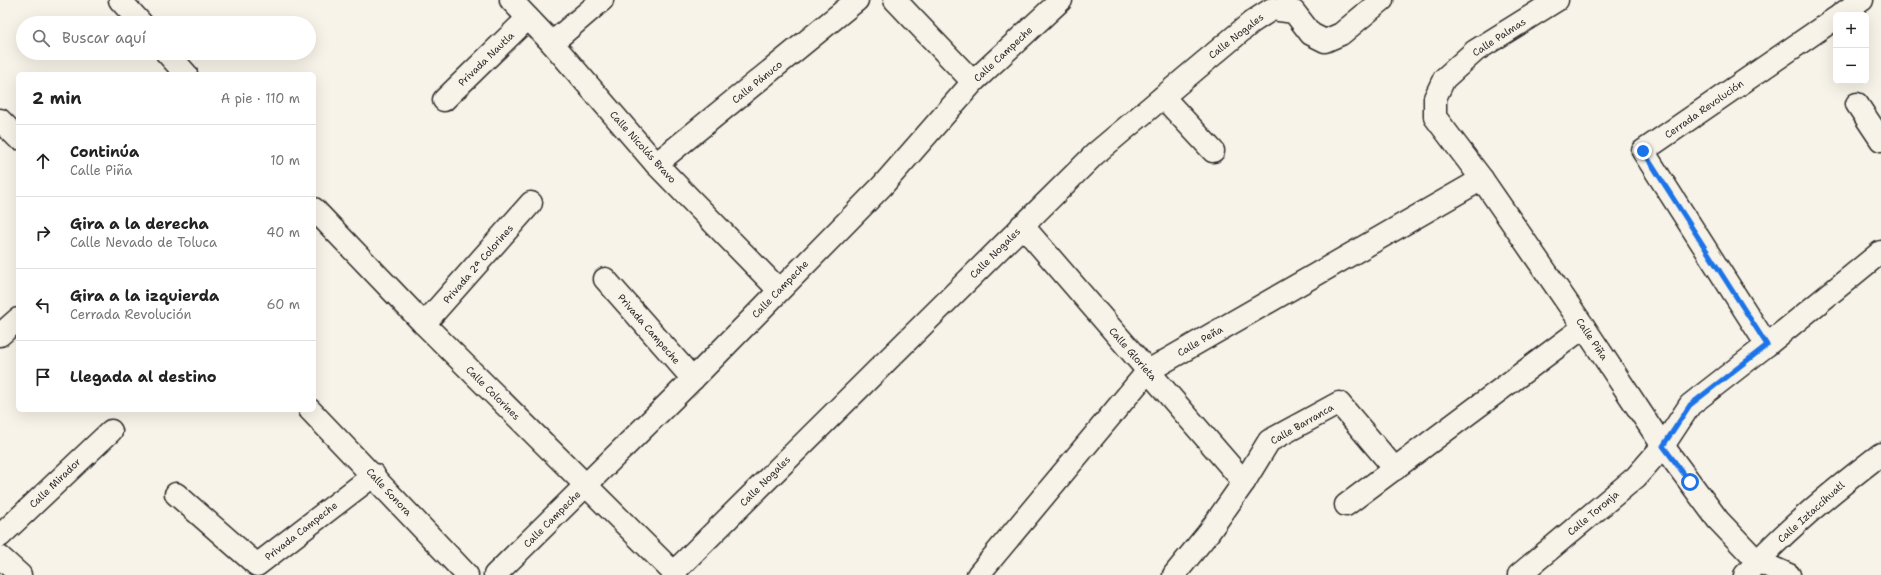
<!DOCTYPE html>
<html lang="es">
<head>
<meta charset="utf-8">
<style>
  body { margin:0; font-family:"Shantell Sans",sans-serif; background:#f6f6f6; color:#222 }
  .controls { position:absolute; right:12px; top:12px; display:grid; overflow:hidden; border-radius:6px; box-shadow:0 4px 16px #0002 }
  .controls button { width:36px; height:36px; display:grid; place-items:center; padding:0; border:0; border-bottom:1px solid #e0e0e0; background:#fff; color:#222; font:20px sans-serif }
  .stop { position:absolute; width:12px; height:12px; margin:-9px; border:3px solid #1a73e8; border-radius:50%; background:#fff }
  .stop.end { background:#1a73e8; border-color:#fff; box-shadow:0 1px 4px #0008 }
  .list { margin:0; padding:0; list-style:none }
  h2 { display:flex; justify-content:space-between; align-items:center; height:52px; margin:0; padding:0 16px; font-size:17px }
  h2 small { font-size:13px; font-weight:400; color:#767676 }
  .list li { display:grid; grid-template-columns:26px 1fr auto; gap:12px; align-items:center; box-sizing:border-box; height:72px; padding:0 16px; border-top:1px solid #e0e0e0 }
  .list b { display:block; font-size:15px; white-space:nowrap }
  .list p { margin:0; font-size:13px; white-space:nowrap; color:#767676 }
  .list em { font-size:13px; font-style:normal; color:#767676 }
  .icon { flex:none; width:22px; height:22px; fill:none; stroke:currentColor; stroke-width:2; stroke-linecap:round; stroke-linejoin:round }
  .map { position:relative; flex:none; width:1881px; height:575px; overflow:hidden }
  .search { position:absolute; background:#fff; box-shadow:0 4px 16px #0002; left:16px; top:16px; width:300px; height:44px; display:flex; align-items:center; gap:10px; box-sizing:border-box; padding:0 14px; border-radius:22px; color:#767676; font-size:15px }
  .panel { position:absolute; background:#fff; box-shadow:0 4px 16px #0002; left:16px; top:72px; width:300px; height:340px; border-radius:6px }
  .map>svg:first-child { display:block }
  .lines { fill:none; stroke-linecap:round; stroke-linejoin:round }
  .minor-casing { stroke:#2b2b2b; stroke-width:25 }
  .minor { stroke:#f7f3e8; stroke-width:22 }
  .route { stroke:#1a73e8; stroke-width:5 }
  .labels { text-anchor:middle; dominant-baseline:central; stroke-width:3.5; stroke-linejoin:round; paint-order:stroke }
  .street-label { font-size:10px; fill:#2b2b2b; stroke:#f7f3e8 }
</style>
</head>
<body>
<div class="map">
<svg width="1881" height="575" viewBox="0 0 1881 575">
  <rect width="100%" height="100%" fill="#f7f3e8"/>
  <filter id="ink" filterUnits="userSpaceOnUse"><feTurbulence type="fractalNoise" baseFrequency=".025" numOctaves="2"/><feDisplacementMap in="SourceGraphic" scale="8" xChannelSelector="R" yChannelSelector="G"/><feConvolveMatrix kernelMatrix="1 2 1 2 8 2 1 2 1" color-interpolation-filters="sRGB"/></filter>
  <g filter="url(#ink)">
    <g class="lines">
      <defs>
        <g id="minor">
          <polyline points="120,0 141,23"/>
          <polyline points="511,0 552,43 656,164 779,290"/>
          <polyline points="895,0 973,82"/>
          <polyline points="1557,0 1475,51 1444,79 1435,98 1435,117 1482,179 1584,327 1663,446 1718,520 1757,561 1789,575"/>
          <polyline points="1840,15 1862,0"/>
          <polyline points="552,43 602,0"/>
          <polyline points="167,53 186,74"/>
          <polyline points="1163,97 1213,151"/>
          <polyline points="444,100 528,18"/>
          <polyline points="1857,104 1881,140"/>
          <polyline points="0,120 18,138"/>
          <polyline points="656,164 857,0"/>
          <polyline points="314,209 424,324 676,575"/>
          <polyline points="1022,225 1244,482"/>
          <polyline points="605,279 693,379"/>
          <polyline points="424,324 531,203"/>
          <polyline points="0,335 18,319"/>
          <polyline points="1767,345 1643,151 1836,18"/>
          <polyline points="310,410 467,575"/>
          <polyline points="176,494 257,565 374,475"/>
          <polyline points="1346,505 1584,327"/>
          <polyline points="0,536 111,431"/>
          <polyline points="0,557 20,575"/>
          <polyline points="674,572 1095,154 1252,22 1272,9 1294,12 1311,34 1325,41 1341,34 1382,0"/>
          <polyline points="495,575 693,379 882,186 973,82 1061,0"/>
          <polyline points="978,575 1148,371 1482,179"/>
          <polyline points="1174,575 1209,532 1244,482 1269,441 1339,403 1395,469"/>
          <polyline points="1519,575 1636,477 1663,446 1690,405 1767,345 1881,252"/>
          <path d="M1745,575C1785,530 1833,491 1881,454"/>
        </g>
      </defs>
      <use href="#minor" class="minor-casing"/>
      <use href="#minor" class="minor"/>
    </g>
  </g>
  <g class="lines" filter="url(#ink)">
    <polyline class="route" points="1643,151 1767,345 1690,405 1663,446 1690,482"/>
  </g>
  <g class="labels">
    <g class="street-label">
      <text transform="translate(1236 36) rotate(-38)">Calle Nogales</text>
      <text transform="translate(1499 37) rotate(-33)">Calle Palmas</text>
      <text transform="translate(1003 54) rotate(-43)">Calle Campeche</text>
      <text transform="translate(486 59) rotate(-44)">Privada Nautla</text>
      <text transform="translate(757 82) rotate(-39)">Calle Pánuco</text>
      <text transform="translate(1704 109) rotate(-35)">Cerrada Revolución</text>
      <text transform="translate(643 147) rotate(48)">Calle Nicolás Bravo</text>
      <text transform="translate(995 253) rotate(-45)">Calle Nogales</text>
      <text transform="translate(478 264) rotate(-49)">Privada 2ª Colorines</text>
      <text transform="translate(780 289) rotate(-46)">Calle Campeche</text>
      <text transform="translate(649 329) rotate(49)">Privada Campeche</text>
      <text transform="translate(1592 339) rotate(56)">Calle Piña</text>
      <text transform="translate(1200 341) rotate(-30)">Calle Peña</text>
      <text transform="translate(1133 354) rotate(49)">Calle Glorieta</text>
      <text transform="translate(493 393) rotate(45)">Calle Colorines</text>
      <text transform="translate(1302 424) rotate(-30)">Calle Barranca</text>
      <text transform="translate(765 481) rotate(-45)">Calle Nogales</text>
      <text transform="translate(55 483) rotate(-44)">Calle Mirador</text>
      <text transform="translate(389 492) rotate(47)">Calle Sonora</text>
      <text transform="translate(1811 512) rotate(-42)">Calle Iztaccíhuatl</text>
      <text transform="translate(1593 513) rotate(-40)">Calle Toronja</text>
      <text transform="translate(552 519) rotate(-45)">Calle Campeche</text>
      <text transform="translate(301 531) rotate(-38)">Privada Campeche</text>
    </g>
  </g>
</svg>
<div class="controls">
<button>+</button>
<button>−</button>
</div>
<div class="stop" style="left:1690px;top:482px"></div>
<div class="stop end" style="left:1643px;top:151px"></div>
<div class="search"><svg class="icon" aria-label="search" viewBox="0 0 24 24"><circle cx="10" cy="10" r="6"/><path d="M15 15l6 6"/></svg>Buscar aquí</div>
<section class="panel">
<h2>2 min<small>A pie · 110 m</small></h2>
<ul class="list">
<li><svg class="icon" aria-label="ahead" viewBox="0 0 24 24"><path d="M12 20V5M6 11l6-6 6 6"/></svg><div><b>Continúa</b><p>Calle Piña</p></div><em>10 m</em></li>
<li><svg class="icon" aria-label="right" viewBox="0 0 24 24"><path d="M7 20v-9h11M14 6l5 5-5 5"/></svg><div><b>Gira a la derecha</b><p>Calle Nevado de Toluca</p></div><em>40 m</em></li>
<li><svg class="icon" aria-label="left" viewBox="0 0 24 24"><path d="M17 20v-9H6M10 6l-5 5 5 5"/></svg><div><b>Gira a la izquierda</b><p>Cerrada Revolución</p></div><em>60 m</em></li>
<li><svg class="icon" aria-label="arrive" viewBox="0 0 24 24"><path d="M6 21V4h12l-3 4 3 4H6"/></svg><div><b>Llegada al destino</b></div></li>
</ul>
</section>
</div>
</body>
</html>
